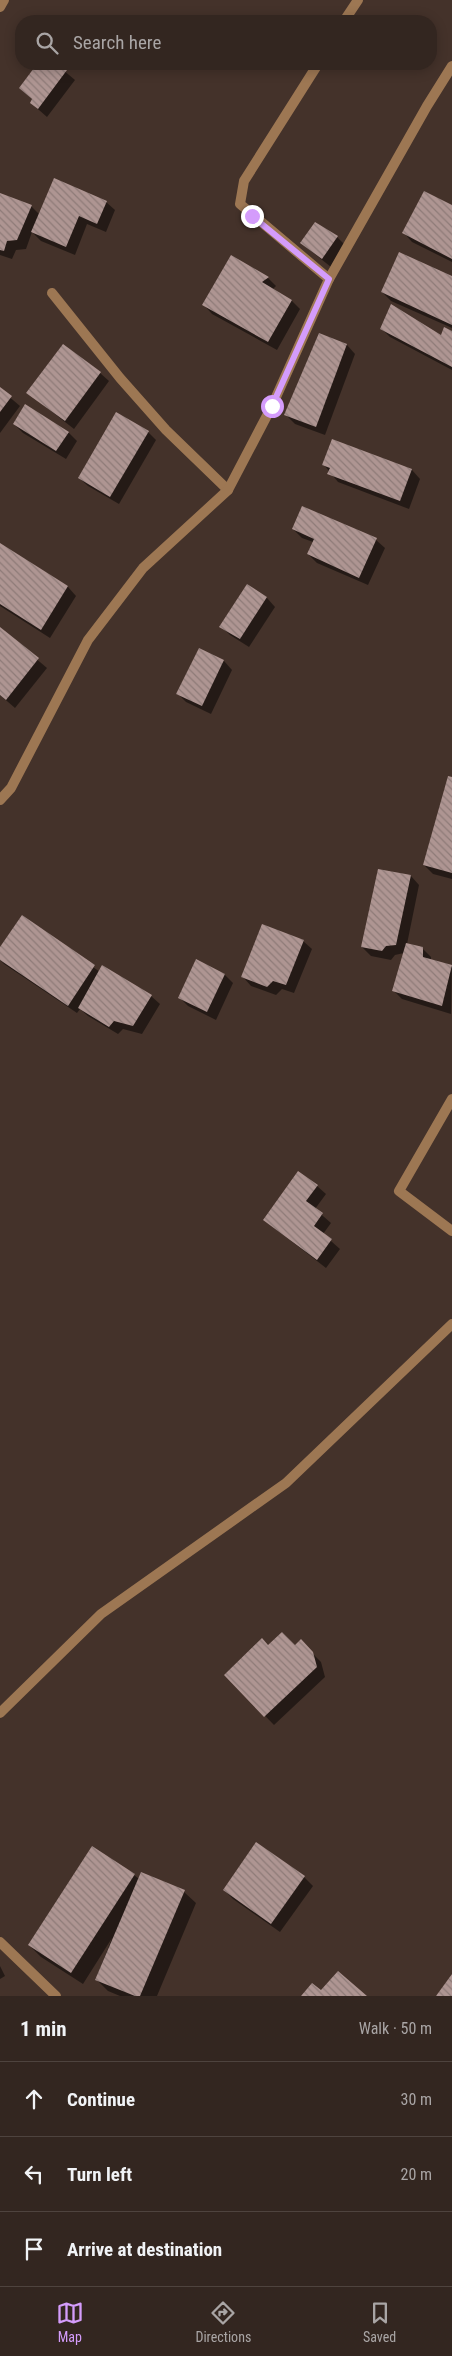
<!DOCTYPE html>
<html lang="en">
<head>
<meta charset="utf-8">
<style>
  body { margin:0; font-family:"Roboto Condensed",sans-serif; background:#3b2e29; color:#f1f3f6 }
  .stop { position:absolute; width:15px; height:15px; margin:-11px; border:4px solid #d49cfb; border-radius:50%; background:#fff }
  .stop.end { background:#d49cfb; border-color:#fff; box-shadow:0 1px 5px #0008 }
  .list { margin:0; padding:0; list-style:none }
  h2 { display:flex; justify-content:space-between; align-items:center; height:65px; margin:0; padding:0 20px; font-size:21px }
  h2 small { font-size:16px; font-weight:400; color:#a9a5a5 }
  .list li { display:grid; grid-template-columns:32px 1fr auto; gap:15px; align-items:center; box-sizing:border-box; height:75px; padding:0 20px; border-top:1px solid #4e433e }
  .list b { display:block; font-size:19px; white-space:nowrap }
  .list em { font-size:16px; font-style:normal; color:#a9a5a5 }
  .icon { flex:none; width:28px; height:28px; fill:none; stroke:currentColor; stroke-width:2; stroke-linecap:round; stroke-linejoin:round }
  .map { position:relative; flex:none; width:452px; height:1996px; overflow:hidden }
  .search { position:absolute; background:#332620; box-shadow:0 2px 12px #0003; left:15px; right:15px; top:15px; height:55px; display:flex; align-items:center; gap:12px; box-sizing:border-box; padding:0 18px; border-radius:20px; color:#a9a5a5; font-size:19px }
  .sheet { height:290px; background:#332620 }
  nav { display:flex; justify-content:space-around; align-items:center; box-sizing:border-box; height:70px; border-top:1px solid #4e433e; background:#332620; font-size:14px; color:#a9a5a5 }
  nav a { display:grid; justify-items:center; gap:2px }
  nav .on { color:#d49cfb }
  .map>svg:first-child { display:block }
  .shadow { fill:#0007 }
  .building { fill:url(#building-back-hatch) }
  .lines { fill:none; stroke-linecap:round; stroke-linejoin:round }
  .minor { stroke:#9d7753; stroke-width:10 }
  .route { stroke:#d49cfb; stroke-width:6 }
</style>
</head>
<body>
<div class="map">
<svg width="452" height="1996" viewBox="0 0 452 1996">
  <defs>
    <pattern id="building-back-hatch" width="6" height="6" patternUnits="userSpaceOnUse" patternTransform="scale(1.25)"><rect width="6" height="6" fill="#ae9592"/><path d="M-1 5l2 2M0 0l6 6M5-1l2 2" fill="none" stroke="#8e7b78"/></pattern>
  </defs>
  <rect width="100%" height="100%" fill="#44322a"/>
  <g class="shadow">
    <polygon points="39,64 56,64 75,80 47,117 31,103 33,100 20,88"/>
    <polygon points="0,194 31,206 40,215 106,202 115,210 106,232 87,224 75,255 41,241 32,232 26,249 16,250 12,259 0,255"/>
    <polygon points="452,206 452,262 412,242 404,233"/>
    <polygon points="337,237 345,245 331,267 301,243"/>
    <polygon points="452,277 452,328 391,301 382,292"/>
    <polygon points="268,278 276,286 272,290 292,301 300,309 277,350 212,314 204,305"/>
    <polygon points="381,328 442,337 452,333 452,370 390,337"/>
    <polygon points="320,335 347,345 355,354 325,435 295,424 286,415"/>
    <polygon points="100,373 109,381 74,429 28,393"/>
    <polygon points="0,389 20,406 0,433"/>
    <polygon points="26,406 69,433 77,441 66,459 23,433 14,424"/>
    <polygon points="148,432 156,440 119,504 88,486 79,478"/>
    <polygon points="333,441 412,470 420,479 409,509 338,482 324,465"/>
    <polygon points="303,507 376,540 385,548 368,585 317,563 308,554 313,542 302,538 293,529"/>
    <polygon points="0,544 68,587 76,596 50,638 0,606"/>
    <polygon points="247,586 267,598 275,607 249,647 230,635 221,626"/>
    <polygon points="0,628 47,668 15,708 0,695"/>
    <polygon points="199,650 224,661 232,670 211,714 186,702 178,694"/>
    <polygon points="452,778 452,879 433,874 424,865"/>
    <polygon points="411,876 419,885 407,944 423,949 431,957 431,961 452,967 451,1014 402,999 393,990 404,953 395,955 391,960 371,956 362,947"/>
    <polygon points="22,917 100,972 151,996 160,1004 142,1034 123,1029 118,1034 88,1016 80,1009 77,1013 4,964 0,960 0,949"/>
    <polygon points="303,941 312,949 294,993 282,989 276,995 251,986 243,977"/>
    <polygon points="196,961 225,975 233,983 216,1020 188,1006 179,997"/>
    <polygon points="317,1186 326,1194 315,1209 331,1223 323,1234 340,1249 326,1268 264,1220"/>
    <polygon points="295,1646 309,1650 321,1662 325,1677 274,1725 225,1675 268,1647"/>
    <polygon points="141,1873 184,1892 196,1903 157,1996 120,1996 108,1991 96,1979 112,1938 83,1984 41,1957 29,1945 134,1875 139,1879"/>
    <polygon points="304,1877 313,1886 280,1932 233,1899 224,1890"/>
    <polygon points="0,1966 5,1976 0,1979"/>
  </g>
  <g class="building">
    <polygon points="37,64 58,64 67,70 38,109 30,103 32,99 19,88"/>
    <polygon points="54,178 107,201 97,224 79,216 66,247 31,232"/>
    <polygon points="424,191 452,205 452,259 402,233"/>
    <polygon points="0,193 32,205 17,240 7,241 4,251 0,250"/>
    <polygon points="315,222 338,236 322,259 300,243"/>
    <polygon points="399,252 452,276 452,325 381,292"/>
    <polygon points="231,255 269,277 262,282 292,300 268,342 202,305"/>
    <polygon points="391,304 441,335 444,327 452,331 452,367 380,329"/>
    <polygon points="319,333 347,344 316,427 284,415"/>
    <polygon points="63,344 101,372 65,421 26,393"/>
    <polygon points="0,387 12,396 0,412"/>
    <polygon points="25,404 69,432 56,451 13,424"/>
    <polygon points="116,412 149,431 110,497 78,478"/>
    <polygon points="332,439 412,469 400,501 327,474 330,468 322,465"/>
    <polygon points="302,506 377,538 359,578 307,554 314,539 292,529"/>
    <polygon points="0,543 68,586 41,630 0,604"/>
    <polygon points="247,584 267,597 240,639 219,627"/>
    <polygon points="0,627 39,658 6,700 0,695"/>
    <polygon points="199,648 224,660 202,706 176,694"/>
    <polygon points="448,776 452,777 452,873 423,865"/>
    <polygon points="378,869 411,875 396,945 386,946 382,951 361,947"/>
    <polygon points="22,915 95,965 68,1006 0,960 0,947"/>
    <polygon points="262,924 304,940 286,985 273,981 267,987 241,977"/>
    <polygon points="406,943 423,947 423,957 452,965 442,1006 392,991"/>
    <polygon points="196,959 225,974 207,1012 178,998"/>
    <polygon points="102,965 152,995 133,1026 114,1021 109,1027 78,1008"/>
    <polygon points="298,1171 318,1185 306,1201 323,1213 314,1226 332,1239 317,1260 263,1220"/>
    <polygon points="282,1632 295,1645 301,1639 313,1652 317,1667 264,1717 224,1675 262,1638 268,1645"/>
    <polygon points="256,1842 305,1876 271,1924 223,1890"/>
    <polygon points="92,1846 135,1874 71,1973 28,1945"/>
    <polygon points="141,1872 185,1890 140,1996 135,1996 95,1980"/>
    <polygon points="338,1971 367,1996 301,1996 312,1983 321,1990"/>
    <polygon points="452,1974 452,1996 436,1996"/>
  </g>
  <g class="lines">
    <g class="minor">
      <polyline points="0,7 4,0"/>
      <polyline points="344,21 358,0"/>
      <polyline points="318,64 244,181 240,204 329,279"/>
      <polyline points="52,293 120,378 166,430 228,490"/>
      <polyline points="0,800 11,788 88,640 143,568 228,490 272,406 329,279 427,106 452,66"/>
      <polyline points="452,1099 399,1191 452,1231"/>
      <polyline points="0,1713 101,1614 286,1483 452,1324"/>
      <polyline points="0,1942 56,1996"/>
    </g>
  </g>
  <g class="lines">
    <polyline class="route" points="252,216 329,279 272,406"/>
  </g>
</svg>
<div class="stop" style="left:272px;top:406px"></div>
<div class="stop end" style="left:252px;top:216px"></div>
<div class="search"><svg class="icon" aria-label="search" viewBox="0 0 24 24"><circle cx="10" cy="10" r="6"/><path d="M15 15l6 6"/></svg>Search here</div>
</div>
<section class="sheet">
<h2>1 min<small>Walk · 50 m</small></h2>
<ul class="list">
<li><svg class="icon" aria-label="ahead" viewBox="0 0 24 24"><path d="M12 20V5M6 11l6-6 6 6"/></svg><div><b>Continue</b></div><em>30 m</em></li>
<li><svg class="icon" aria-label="left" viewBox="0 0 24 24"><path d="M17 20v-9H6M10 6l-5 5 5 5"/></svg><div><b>Turn left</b></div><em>20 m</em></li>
<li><svg class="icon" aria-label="arrive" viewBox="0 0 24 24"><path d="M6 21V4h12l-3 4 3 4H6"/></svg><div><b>Arrive at destination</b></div></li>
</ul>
</section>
<nav>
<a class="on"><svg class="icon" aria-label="map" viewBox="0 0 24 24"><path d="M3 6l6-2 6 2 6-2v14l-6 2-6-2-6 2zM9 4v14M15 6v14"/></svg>Map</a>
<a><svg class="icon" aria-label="directions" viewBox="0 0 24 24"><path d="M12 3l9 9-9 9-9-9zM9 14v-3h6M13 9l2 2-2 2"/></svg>Directions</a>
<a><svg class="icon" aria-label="saved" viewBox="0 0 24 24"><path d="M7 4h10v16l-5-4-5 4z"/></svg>Saved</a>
</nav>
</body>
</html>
